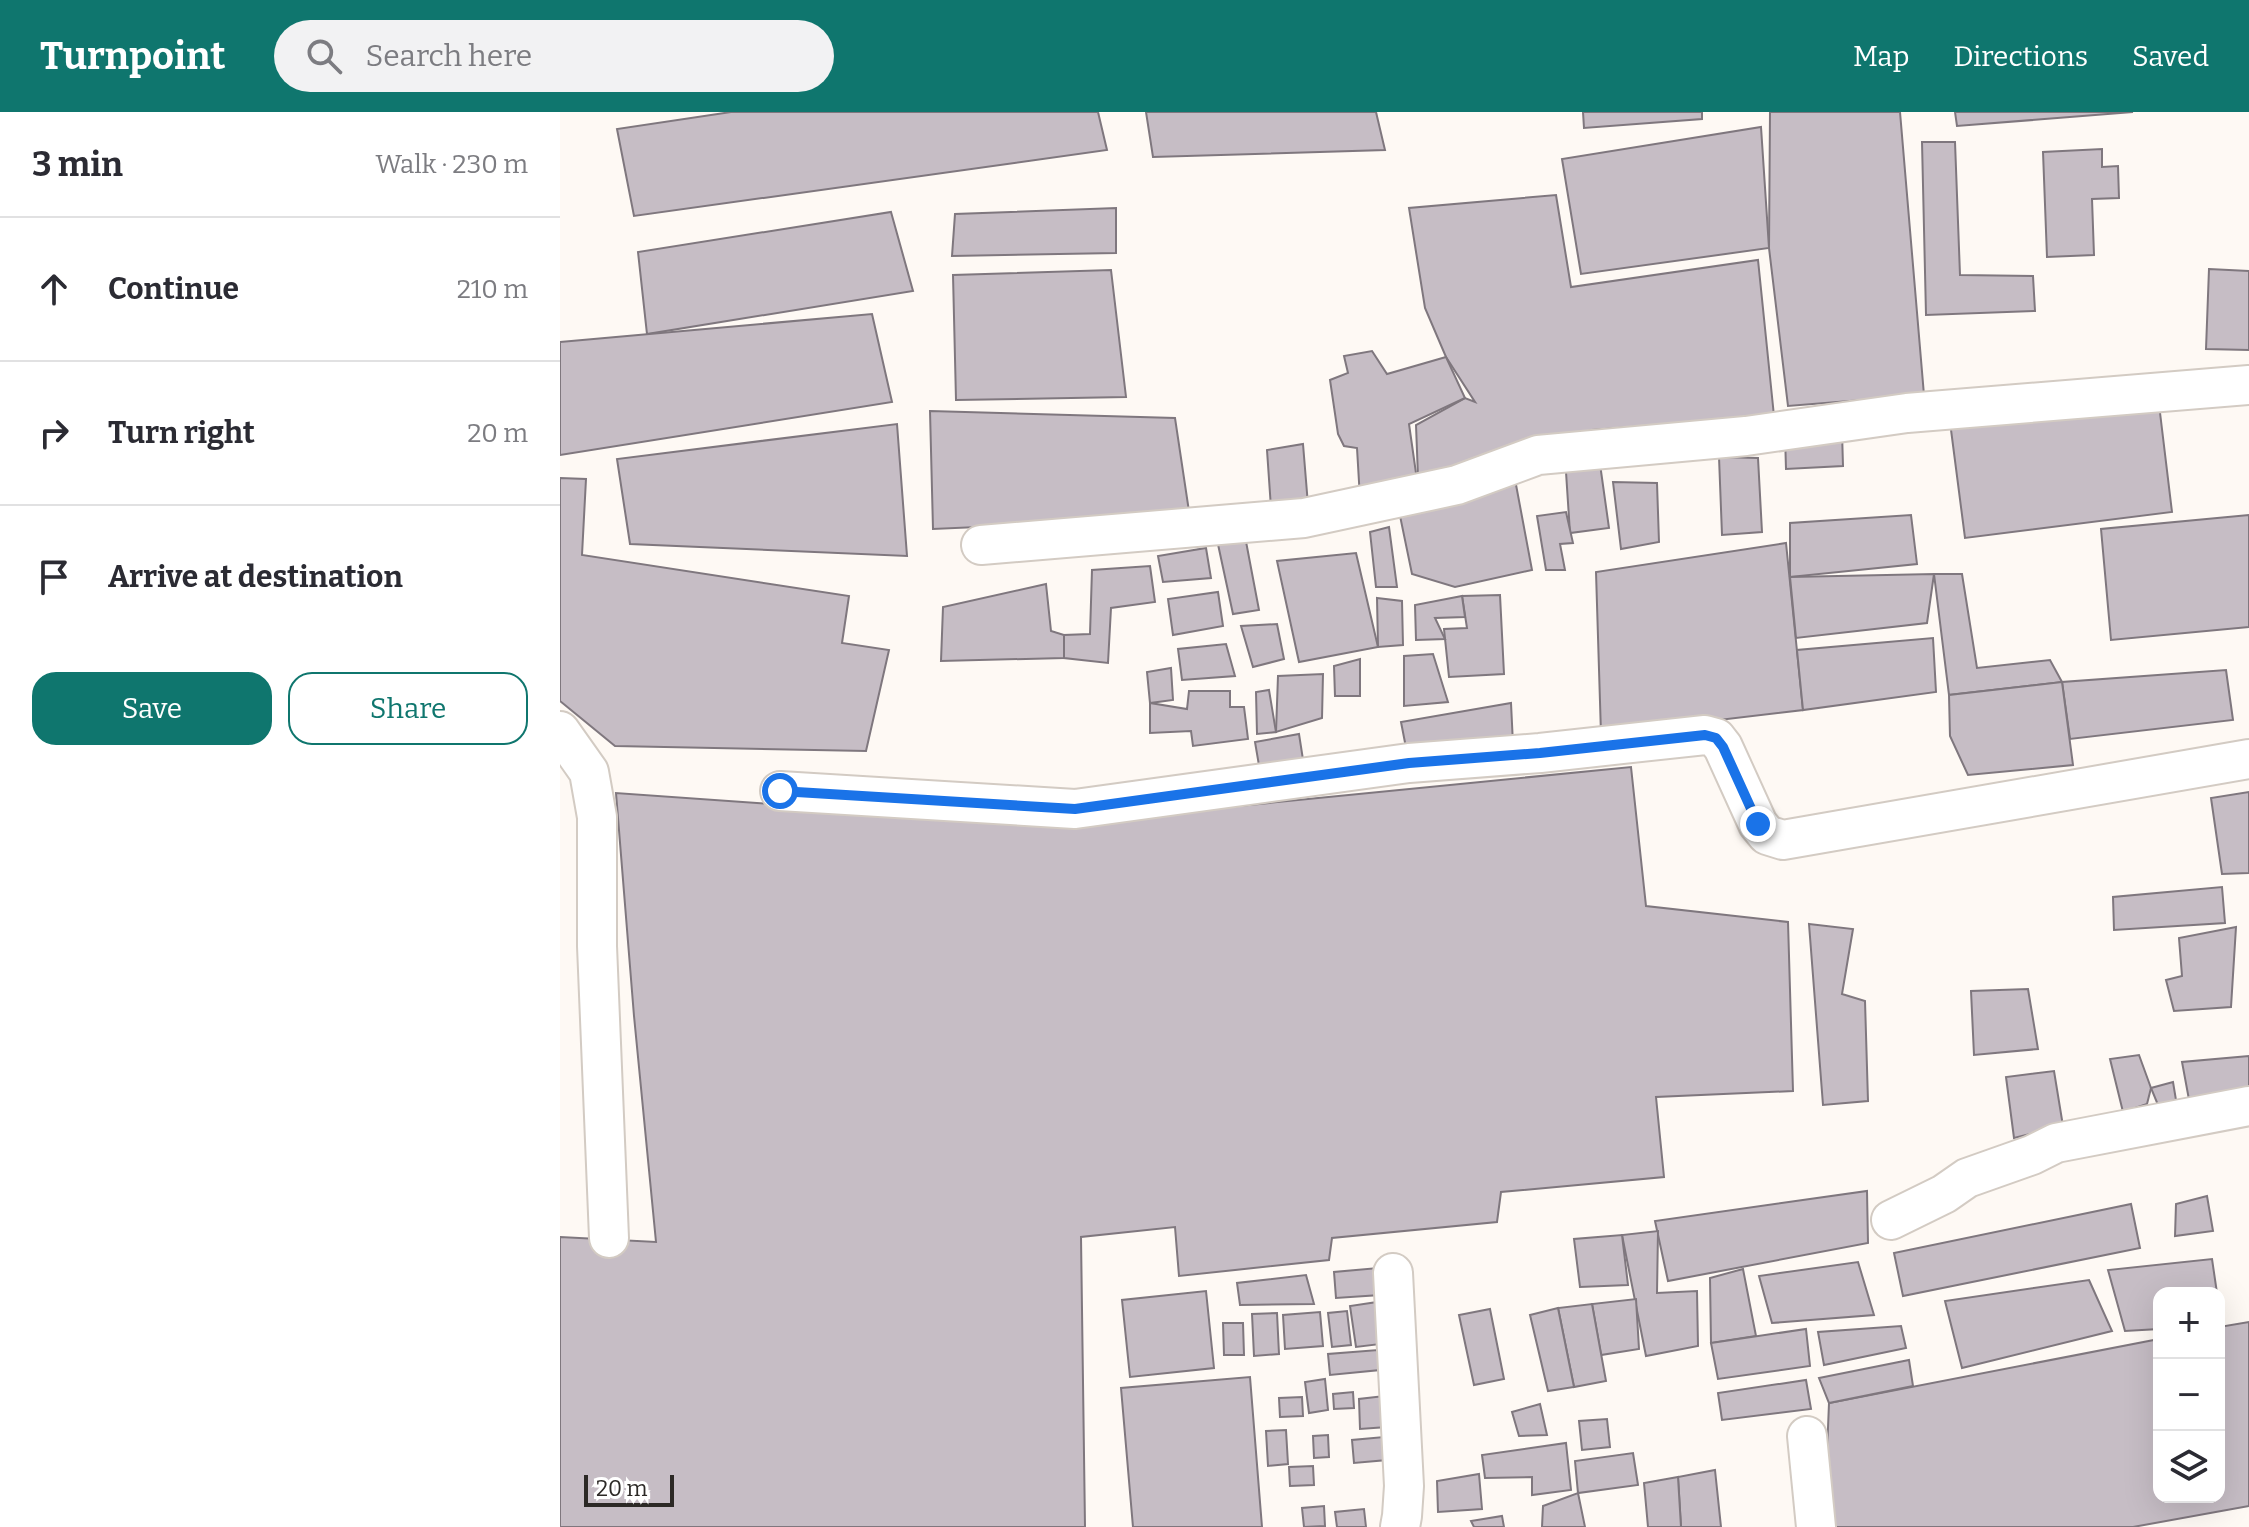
<!DOCTYPE html>
<html lang="en">
<head>
<meta charset="utf-8">
<style>
  body { margin:0; font-family:Bitter,serif; background:#f2f2f3; color:#2b2b33 }
  .controls { position:absolute; right:24px; bottom:24px; display:grid; overflow:hidden; border-radius:16px; box-shadow:0 8px 32px #0002 }
  .controls button { width:72px; height:72px; display:grid; place-items:center; padding:0; border:0; border-bottom:2px solid #e1e1e2; background:#fff; color:#2b2b33; font:40px sans-serif }
  .scale { position:absolute; left:24px; bottom:20px; width:90px; box-sizing:border-box; padding-left:8px; border:4px solid #2c2926; border-top:0; font-size:22px; line-height:28px; white-space:nowrap; color:#2c2926; -webkit-text-stroke:6px #fff; paint-order:stroke }
  .stop { position:absolute; width:24px; height:24px; margin:-18px; border:6px solid #1a73e8; border-radius:50%; background:#fff }
  .stop.end { background:#1a73e8; border-color:#fff; box-shadow:0 2px 8px #0008 }
  .list { margin:0; padding:0; list-style:none }
  h2 { display:flex; justify-content:space-between; align-items:center; height:104px; margin:0; padding:0 32px; font-size:34px }
  h2 small { font-size:26px; font-weight:400; color:#7c7c81 }
  .list li { display:grid; grid-template-columns:52px 1fr auto; gap:24px; align-items:center; box-sizing:border-box; height:144px; padding:0 32px; border-top:2px solid #e1e1e2 }
  .list b { display:block; font-size:30px; white-space:nowrap }
  .list em { font-size:26px; font-style:normal; color:#7c7c81 }
  .actions { display:flex; gap:16px; padding:24px 32px }
  .actions a { flex:1; padding:18px 0; border:2px solid #0f766e; border-radius:24px; text-align:center; font-size:28px; color:#0f766e }
  .actions .main { background:#0f766e; color:#fff }
  .icon { flex:none; width:44px; height:44px; fill:none; stroke:currentColor; stroke-width:2; stroke-linecap:round; stroke-linejoin:round }
  .map { position:relative; flex:none; width:1689px; height:1415px; overflow:hidden }
  header { display:flex; align-items:center; gap:48px; box-sizing:border-box; height:112px; padding:0 40px; background:#0f766e; color:#fff }
  header strong { font-size:38px }
  nav { display:flex; gap:44px; margin-inline-start:auto; font-size:28px }
  .search { width:560px; height:72px; background:#f2f2f3; display:flex; align-items:center; gap:20px; box-sizing:border-box; padding:0 28px; border-radius:44px; color:#7c7c81; font-size:30px }
  main { display:flex }
  aside { flex:1; background:#fff }
  .map>svg:first-child { display:block }
  .building { fill:#c6bdc5; stroke:#7f777e; stroke-width:2 }
  .lines { fill:none; stroke-linecap:round; stroke-linejoin:round }
  .minor-casing { stroke:#d3cbc3; stroke-width:42 }
  .minor { stroke:#fff; stroke-width:38 }
  .route { stroke:#1a73e8; stroke-width:10 }
</style>
</head>
<body>
<header>
<strong>Turnpoint</strong>
<div class="search"><svg class="icon" aria-label="search" viewBox="0 0 24 24"><circle cx="10" cy="10" r="6"/><path d="M15 15l6 6"/></svg>Search here</div>
<nav><a>Map</a><a>Directions</a><a>Saved</a></nav>
</header>
<main>
<aside>
<h2>3 min<small>Walk · 230 m</small></h2>
<ul class="list">
<li><svg class="icon" aria-label="ahead" viewBox="0 0 24 24"><path d="M12 20V5M6 11l6-6 6 6"/></svg><div><b>Continue</b></div><em>210 m</em></li>
<li><svg class="icon" aria-label="right" viewBox="0 0 24 24"><path d="M7 20v-9h11M14 6l5 5-5 5"/></svg><div><b>Turn right</b></div><em>20 m</em></li>
<li><svg class="icon" aria-label="arrive" viewBox="0 0 24 24"><path d="M6 21V4h12l-3 4 3 4H6"/></svg><div><b>Arrive at destination</b></div></li>
</ul>
<div class="actions"><a class="main">Save</a><a>Share</a></div>
</aside>
<div class="map">
<svg width="1689" height="1415" viewBox="0 0 1689 1415">
  <rect width="100%" height="100%" fill="#fef9f4"/>
  <g class="building">
    <polygon points="171,0 538,0 547,38 74,104 57,17"/>
    <polygon points="586,0 816,0 825,38 593,45"/>
    <polygon points="1023,0 1142,0 1142,7 1024,16"/>
    <polygon points="1210,0 1340,0 1364,283 1228,294 1209,136"/>
    <polygon points="1395,0 1573,0 1397,14"/>
    <polygon points="1201,15 1209,136 1021,162 1002,47"/>
    <polygon points="1362,30 1395,30 1400,163 1473,164 1475,199 1366,203"/>
    <polygon points="1542,37 1542,55 1558,54 1559,86 1532,87 1534,143 1487,145 1483,40"/>
    <polygon points="996,83 1011,175 1198,148 1214,304 1032,318 858,365 856,313 905,286 915,290 886,245 865,196 849,96"/>
    <polygon points="556,96 556,141 392,144 395,102"/>
    <polygon points="331,100 353,179 87,222 78,140"/>
    <polygon points="1649,157 1689,159 1689,238 1646,237"/>
    <polygon points="551,158 566,285 396,288 393,163"/>
    <polygon points="312,202 332,290 0,343 0,230"/>
    <polygon points="812,239 827,262 886,245 905,286 849,312 857,368 800,387 797,336 784,334 778,322 770,268 788,261 784,244"/>
    <polygon points="1598,284 1612,400 1405,426 1390,310"/>
    <polygon points="370,299 615,306 630,406 373,417"/>
    <polygon points="337,312 347,444 70,432 57,347"/>
    <polygon points="1282,320 1283,354 1226,357 1225,323"/>
    <polygon points="743,332 748,393 711,396 707,338"/>
    <polygon points="1159,345 1198,346 1202,420 1162,423"/>
    <polygon points="1040,352 1049,416 1010,421 1006,360"/>
    <polygon points="954,362 972,458 895,475 852,462 839,399"/>
    <polygon points="0,366 26,367 22,443 289,484 282,531 329,538 306,639 55,634 0,589"/>
    <polygon points="1053,370 1097,371 1099,430 1061,437"/>
    <polygon points="1006,400 1013,431 1000,432 1005,458 986,458 977,404"/>
    <polygon points="1351,403 1357,452 1230,465 1230,411"/>
    <polygon points="1689,403 1689,515 1551,528 1541,417"/>
    <polygon points="829,415 837,475 816,475 810,420"/>
    <polygon points="684,419 699,498 673,502 656,423"/>
    <polygon points="1226,431 1243,598 1041,622 1036,460"/>
    <polygon points="646,436 651,466 603,470 598,444"/>
    <polygon points="796,441 818,535 739,550 717,449"/>
    <polygon points="590,454 595,490 551,496 548,551 504,546 504,523 530,522 532,458"/>
    <polygon points="1374,462 1402,462 1417,556 1490,548 1502,570 1389,583"/>
    <polygon points="1374,462 1367,511 1236,526 1230,465"/>
    <polygon points="486,472 491,519 504,523 504,546 381,549 383,495"/>
    <polygon points="658,480 663,514 613,523 608,487"/>
    <polygon points="940,483 944,562 889,565 884,517 907,516 902,484"/>
    <polygon points="902,484 905,505 875,506 885,527 856,528 855,493"/>
    <polygon points="817,486 842,489 843,533 818,535"/>
    <polygon points="717,512 724,547 693,555 681,514"/>
    <polygon points="1373,526 1376,580 1243,598 1237,538"/>
    <polygon points="666,532 675,564 622,568 618,537"/>
    <polygon points="873,542 888,590 844,594 844,544"/>
    <polygon points="800,547 800,584 775,584 774,554"/>
    <polygon points="611,556 613,588 590,591 587,560"/>
    <polygon points="1666,558 1673,608 1510,627 1502,570"/>
    <polygon points="763,562 762,606 716,620 718,564"/>
    <polygon points="1502,570 1513,653 1408,663 1390,624 1389,583"/>
    <polygon points="709,578 716,620 697,622 696,580"/>
    <polygon points="629,579 670,579 670,595 684,595 688,627 633,634 631,619 590,621 590,591 627,597"/>
    <polygon points="951,591 953,632 849,651 841,610"/>
    <polygon points="739,622 744,654 702,671 695,630"/>
    <polygon points="1071,655 1086,794 1228,810 1233,979 1096,985 1104,1065 941,1080 937,1110 772,1126 769,1148 619,1164 615,1115 521,1125 525,1415 0,1415 0,1125 96,1130 74,904 56,681 497,712"/>
    <polygon points="1689,680 1689,761 1662,762 1651,686"/>
    <polygon points="1662,775 1665,811 1554,818 1553,785"/>
    <polygon points="1249,812 1293,817 1282,882 1305,889 1308,989 1263,993"/>
    <polygon points="1676,815 1671,895 1614,899 1606,868 1622,864 1619,826"/>
    <polygon points="1468,877 1478,937 1414,943 1411,879"/>
    <polygon points="1579,943 1591,976 1587,992 1563,1000 1550,947"/>
    <polygon points="1689,944 1689,981 1630,993 1622,950"/>
    <polygon points="1494,959 1503,1014 1454,1026 1446,965"/>
    <polygon points="1613,970 1616,988 1598,993 1591,976"/>
    <polygon points="1307,1079 1308,1131 1108,1169 1095,1109"/>
    <polygon points="1647,1084 1653,1119 1615,1124 1616,1092"/>
    <polygon points="1571,1092 1580,1136 1343,1184 1334,1141"/>
    <polygon points="1098,1119 1097,1181 1137,1179 1138,1234 1086,1244 1062,1123"/>
    <polygon points="1062,1123 1068,1173 1020,1175 1014,1127"/>
    <polygon points="1652,1147 1657,1181 1599,1181 1599,1217 1565,1219 1548,1158"/>
    <polygon points="1298,1150 1314,1203 1212,1211 1199,1164"/>
    <polygon points="818,1156 820,1183 776,1186 774,1160"/>
    <polygon points="1183,1157 1196,1224 1151,1231 1150,1166"/>
    <polygon points="746,1163 754,1192 680,1193 677,1171"/>
    <polygon points="1529,1168 1552,1219 1402,1256 1385,1189"/>
    <polygon points="646,1179 654,1256 570,1265 562,1188"/>
    <polygon points="1076,1187 1079,1237 1041,1243 1032,1192"/>
    <polygon points="824,1189 829,1231 796,1235 790,1194"/>
    <polygon points="1032,1192 1046,1269 1014,1275 998,1196"/>
    <polygon points="998,1196 1014,1275 988,1279 970,1203"/>
    <polygon points="930,1197 944,1267 914,1273 899,1203"/>
    <polygon points="787,1199 791,1233 772,1235 768,1201"/>
    <polygon points="760,1200 763,1234 725,1237 723,1203"/>
    <polygon points="717,1201 719,1242 694,1244 692,1202"/>
    <polygon points="1689,1210 1689,1394 1573,1415 1264,1415 1269,1291 1599,1227 1599,1385 1659,1385 1659,1215"/>
    <polygon points="663,1211 683,1211 684,1243 664,1243"/>
    <polygon points="1341,1214 1346,1236 1264,1253 1258,1220"/>
    <polygon points="1246,1217 1250,1254 1158,1267 1151,1231"/>
    <polygon points="818,1238 820,1258 770,1263 768,1242"/>
    <polygon points="1349,1248 1353,1274 1269,1291 1259,1266"/>
    <polygon points="690,1265 702,1415 573,1415 561,1276"/>
    <polygon points="765,1267 768,1298 749,1301 745,1270"/>
    <polygon points="1246,1268 1251,1297 1162,1308 1158,1281"/>
    <polygon points="793,1280 794,1296 774,1297 773,1282"/>
    <polygon points="824,1284 827,1315 800,1317 799,1287"/>
    <polygon points="742,1285 743,1304 720,1305 719,1286"/>
    <polygon points="980,1292 987,1323 959,1324 952,1300"/>
    <polygon points="1047,1307 1050,1335 1022,1338 1019,1309"/>
    <polygon points="726,1318 728,1352 708,1354 706,1319"/>
    <polygon points="768,1323 769,1345 754,1346 753,1324"/>
    <polygon points="824,1325 827,1348 794,1351 792,1328"/>
    <polygon points="1006,1331 1011,1378 972,1383 972,1365 925,1366 922,1343"/>
    <polygon points="1073,1341 1078,1373 1018,1381 1015,1349"/>
    <polygon points="753,1354 754,1373 730,1374 729,1355"/>
    <polygon points="1155,1358 1161,1415 1121,1415 1118,1365"/>
    <polygon points="919,1362 922,1397 878,1400 877,1369"/>
    <polygon points="1118,1365 1121,1415 1088,1415 1084,1371"/>
    <polygon points="1018,1381 1025,1415 982,1415 983,1394"/>
    <polygon points="764,1394 765,1414 744,1415 742,1396"/>
    <polygon points="804,1397 806,1415 777,1415 775,1400"/>
    <polygon points="942,1404 944,1415 914,1415 911,1409"/>
  </g>
  <g class="lines">
    <defs>
      <g id="minor">
        <polyline points="421,433 744,406 897,373 978,343 1186,324 1347,301 1689,273"/>
        <polyline points="0,619 29,660 37,705 37,834 49,1126"/>
        <polyline points="220,679 515,697 849,651 980,641 1145,623 1156,626 1163,635 1198,712 1207,723 1223,728 1689,647"/>
        <polyline points="1331,1108 1384,1082 1407,1066 1472,1043 1496,1031 1689,994"/>
        <polyline points="833,1161 844,1374 842,1404 840,1415"/>
        <polyline points="1247,1324 1256,1415"/>
      </g>
    </defs>
    <use href="#minor" class="minor-casing"/>
    <use href="#minor" class="minor"/>
  </g>
  <g class="lines">
    <polyline class="route" points="220,679 515,697 849,651 980,641 1145,623 1156,626 1163,635 1198,712"/>
  </g>
</svg>
<div class="controls">
<button>+</button>
<button>−</button>
<button><svg class="icon" aria-label="layers" viewBox="0 0 24 24"><path d="M12 4l9 5-9 5-9-5zM3 14l9 5 9-5"/></svg></button>
</div>
<div class="scale">20 m</div>
<div class="stop" style="left:220px;top:679px"></div>
<div class="stop end" style="left:1198px;top:712px"></div>
</div>
</main>
</body>
</html>
